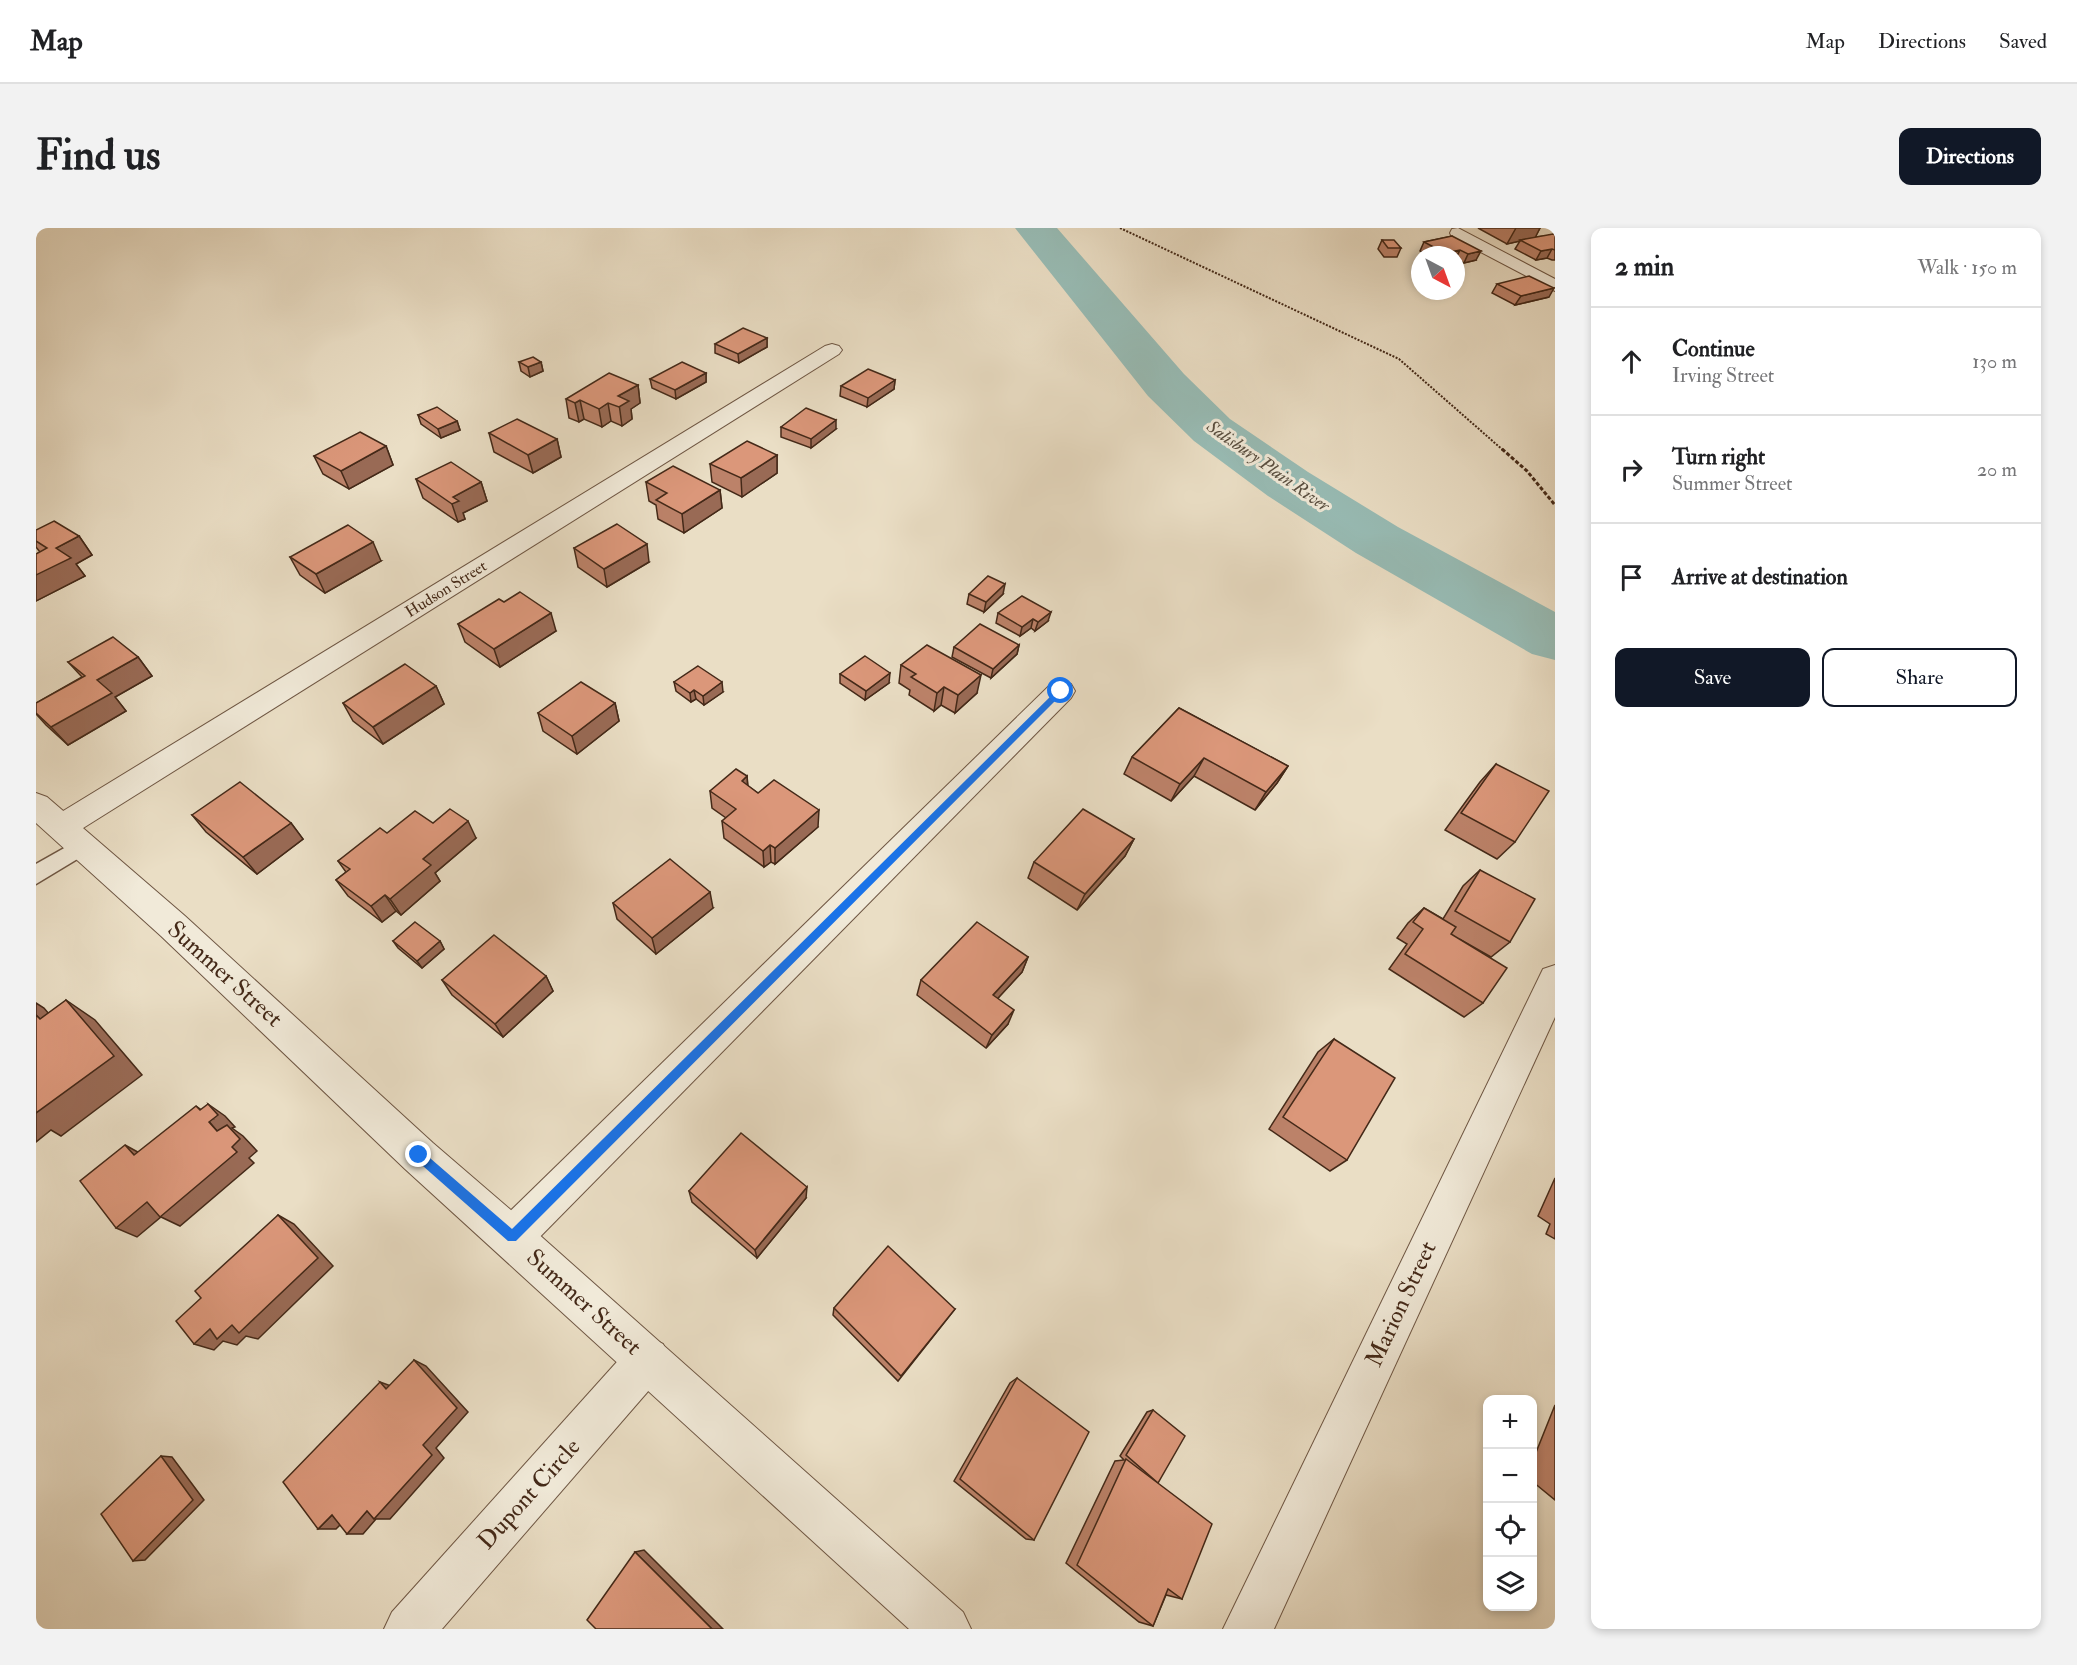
<!DOCTYPE html>
<html lang="en">
<head>
<meta charset="utf-8">
<style>
  body { margin:0; font-family:"IM FELL Double Pica",serif; background:#f2f2f2; color:#202124 }
  .controls { position:absolute; right:18px; bottom:18px; display:grid; overflow:hidden; border-radius:12px; box-shadow:0 3px 9px #0003 }
  .controls button { width:54px; height:54px; display:grid; place-items:center; padding:0; border:0; border-bottom:2px solid #e0e0e0; background:#fff; color:#202124; font:30px sans-serif }
  .compass { position:absolute; left:1375px; top:18px; width:54px; height:54px; border-radius:50%; background:#fff; box-shadow:0 3px 9px #0003; rotate:139deg }
  .stop { position:absolute; width:18px; height:18px; margin:-14px; border:4px solid #1a73e8; border-radius:50%; background:#fff }
  .stop.end { background:#1a73e8; border-color:#fff; box-shadow:0 2px 6px #0008 }
  .list { margin:0; padding:0; list-style:none }
  h2 { display:flex; justify-content:space-between; align-items:center; height:78px; margin:0; padding:0 24px; font-size:26px }
  h2 small { font-size:20px; font-weight:400; color:#757577 }
  .list li { display:grid; grid-template-columns:39px 1fr auto; gap:18px; align-items:center; box-sizing:border-box; height:108px; padding:0 24px; border-top:2px solid #e0e0e0 }
  .list b { display:block; font-size:22px; white-space:nowrap }
  .list p { margin:0; font-size:20px; white-space:nowrap; color:#757577 }
  .list em { font-size:20px; font-style:normal; color:#757577 }
  .actions { display:flex; gap:12px; padding:18px 24px }
  .actions a { flex:1; padding:14px 0; border:2px solid #111827; border-radius:12px; text-align:center; font-size:21px; color:#111827 }
  .actions .main { background:#111827; color:#fff }
  .icon { flex:none; width:33px; height:33px; fill:none; stroke:currentColor; stroke-width:2; stroke-linecap:round; stroke-linejoin:round }
  .map { position:relative; flex:none; width:1519px; height:1401px; overflow:hidden; border-radius:12px }
  header { display:flex; align-items:center; gap:36px; box-sizing:border-box; height:84px; padding:0 30px; background:#fff; border-bottom:2px solid #e0e0e0 }
  header strong { font-size:28px }
  nav { display:flex; gap:33px; margin-inline-start:auto; font-size:21px }
  .intro { display:flex; align-items:center; justify-content:space-between; box-sizing:border-box; height:144px; padding:0 36px }
  h1 { margin:0; font-size:42px }
  .button { padding:15px 27px; border-radius:12px; background:#111827; color:#fff; font-size:21px; font-weight:700 }
  main { display:flex; gap:36px; padding:0 36px }
  aside { flex:1; background:#fff; border-radius:12px; box-shadow:0 3px 9px #0003 }
  .map>svg:first-child { display:block }
  .lines { fill:none; stroke-linecap:round; stroke-linejoin:round }
  .river { fill:#98bcb5; fill-rule:evenodd }
  .service-casing { stroke:#6e5643; stroke-width:3 }
  .minor-casing { stroke:#6e5643; stroke-width:2 }
  .tertiary-casing { stroke:#6e5643; stroke-width:2 }
  .path-far1 { stroke:#442918; stroke-width:2; stroke-dasharray:2 1.5; stroke-linecap:butt }
  .path { stroke:#442918; stroke-width:3; stroke-dasharray:4 2; stroke-linecap:butt }
  .service { fill:#f1ead9; fill-rule:evenodd }
  .minor { fill:#f1ead9; fill-rule:evenodd }
  .tertiary { fill:#f1ead9; fill-rule:evenodd }
  .wall { fill:#bc8269; stroke:#442918; stroke-width:1.5 }
  .shaded-wall { fill:#996a55; stroke:#442918; stroke-width:1.5 }
  .building { fill:#db977a; stroke:#442918; stroke-width:1.5 }
  .route { fill:#1a73e8 }
  .labels { text-anchor:middle; dominant-baseline:central; stroke-width:6; stroke-linejoin:round; paint-order:stroke }
  .far-street-label { font-size:16px; fill:#442918; stroke:#f1ead9 }
  .far-water-label { font-size:18px; font-style:italic; fill:#594e3f; stroke:#f1ead9 }
  .near-street-label { font-size:24px; fill:#442918; stroke:#f1ead9 }
</style>
</head>
<body>
<header>
<strong>Map</strong>
<nav><a>Map</a><a>Directions</a><a>Saved</a></nav>
</header>
<div class="intro"><h1>Find us</h1><a class="button">Directions</a></div>
<main>
<div class="map">
<svg width="1519" height="1401" viewBox="0 0 1519 1401">
  <rect width="100%" height="100%" fill="#eadec5"/>
  <filter id="stains"><feTurbulence type="fractalNoise" baseFrequency=".00333" numOctaves="4"/><feColorMatrix values="0 0 0 0 .2 0 0 0 0 .09 0 0 0 0 .02 0 0 0 .5 -.17"/></filter>
  <radialGradient id="worn" r=".72"><stop offset=".6" stop-color="#630" stop-opacity="0"/><stop offset="1" stop-color="#630" stop-opacity=".3"/></radialGradient>
  <g class="lines">
    <polygon class="river" points="979,0 1021,0 1148,146 1194,191 1272,244 1362,299 1519,384 1519,432 1496,426 1320,325 1232,268 1158,213 1112,168"/>
    <defs>
      <polygon id="service" points="46,610 53,612 57,618 53,624 0,656 0,636"/>
      <g id="minor">
        <polygon points="1422,0 1519,51 1519,63 1416,9 1414,5 1416,1"/>
        <polygon points="796,116 803,118 806,122 803,126 36,607 25,611 14,607 10,599 14,591 789,118"/>
        <polygon points="1025,453 1035,456 1039,463 1035,470 490,1023 476,1029 462,1023 456,1009 462,995 1015,456"/>
        <polygon points="1519,737 1519,789 1238,1401 1187,1401 1507,741"/>
        <polygon points="612,1109 627,1116 634,1131 627,1146 406,1401 348,1401 356,1384 597,1116"/>
      </g>
      <polygon id="tertiary" points="0,565 11,569 149,688 397,915 490,995 927,1384 935,1401 873,1401 369,941 125,708 0,595"/>
    </defs>
    <use href="#service" class="service-casing"/>
    <use href="#minor" class="minor-casing"/>
    <use href="#tertiary" class="tertiary-casing"/>
    <polyline class="path-far1" points="1084,0 1363,131 1468,223"/>
    <polyline class="path" points="1466,221 1491,243 1519,277"/>
    <use href="#service" class="service"/>
    <use href="#minor" class="minor"/>
    <use href="#tertiary" class="tertiary"/>
  </g>
  <g class="wall">
    <polygon points="1442,0 1504,0 1499,9 1519,7 1519,32 1516,32 1511,30 1500,32 1479,21 1484,13 1471,16"/>
    <polygon points="1416,8 1440,32 1428,35 1420,31 1420,27 1391,27 1384,23 1388,14"/>
    <polygon points="1346,12 1365,20 1361,29 1348,29 1342,21"/>
    <polygon points="1461,56 1513,69 1479,77 1456,65"/>
    <polygon points="731,110 731,119 703,135 679,125 679,116"/>
    <polygon points="483,134 505,134 507,143 494,149 485,143"/>
    <polygon points="670,145 670,154 640,171 616,160 614,151"/>
    <polygon points="859,152 858,161 831,179 804,168 805,158"/>
    <polygon points="602,157 604,175 595,181 596,191 586,198 575,193 566,199 548,191 543,194 533,190 530,171"/>
    <polygon points="382,187 421,193 424,202 405,210 385,196"/>
    <polygon points="745,199 800,201 775,220 745,209"/>
    <polygon points="453,205 521,211 525,229 497,245 458,224"/>
    <polygon points="350,218 357,237 313,261 287,246 278,228"/>
    <polygon points="741,227 741,245 706,269 676,254 674,236"/>
    <polygon points="380,251 445,254 451,273 427,285 429,291 422,294 387,270"/>
    <polygon points="610,254 684,262 686,280 648,305 622,291 620,277 613,273"/>
    <polygon points="0,302 43,308 56,327 40,336 49,348 0,373 0,326 4,324 0,319"/>
    <polygon points="538,320 613,334 571,359 542,339"/>
    <polygon points="254,329 345,333 289,365 264,347"/>
    <polygon points="933,366 967,366 948,384 931,376"/>
    <polygon points="468,374 520,403 464,439 429,414 422,396"/>
    <polygon points="962,385 1012,393 999,403 995,400 984,408 960,395"/>
    <polygon points="983,417 981,426 955,450 916,429 918,419"/>
    <polygon points="102,429 116,448 79,469 90,483 32,517 10,497 0,486 0,475 46,449 32,434"/>
    <polygon points="865,437 941,465 919,485 905,477 898,483 873,467 874,462 863,455"/>
    <polygon points="804,446 853,455 829,472 804,455"/>
    <polygon points="638,454 687,464 668,477 660,471 655,474 640,463"/>
    <polygon points="400,458 408,476 347,516 317,493 307,475"/>
    <polygon points="579,475 583,493 541,526 507,503 502,485"/>
    <polygon points="1143,480 1252,538 1241,555 1219,582 1158,548 1135,573 1088,546 1096,529"/>
    <polygon points="1460,536 1479,614 1461,631 1409,602 1444,554"/>
    <polygon points="711,548 712,558 722,565 782,599 739,636 735,634 728,639 688,610 686,593 690,590 676,580 674,563"/>
    <polygon points="156,587 255,595 267,611 221,646 170,604"/>
    <polygon points="397,595 440,610 399,645 404,653 365,687 360,683 346,694 312,668 300,652 310,644 302,633 351,605"/>
    <polygon points="1098,611 1089,628 1041,682 992,650 998,634"/>
    <polygon points="1444,642 1474,714 1455,729 1425,712 1447,775 1428,789 1353,741 1371,716 1361,710 1372,695 1388,680 1407,691 1427,658"/>
    <polygon points="577,675 677,680 620,726 581,691"/>
    <polygon points="357,713 404,713 408,721 386,740 362,720"/>
    <polygon points="992,729 986,744 962,770 972,796 950,820 881,767 885,752"/>
    <polygon points="510,748 517,763 467,809 416,767 406,752"/>
    <polygon points="1298,811 1311,932 1294,943 1233,901 1282,824"/>
    <polygon points="1519,950 1519,1011 1510,1006 1514,996 1502,988"/>
    <polygon points="653,963 770,970 721,1030 656,974"/>
    <polygon points="798,1080 919,1081 862,1153 797,1087"/>
    <polygon points="981,1150 998,1312 990,1311 918,1253 974,1155"/>
    <polygon points="1519,1177 1519,1272 1497,1254 1497,1232"/>
    <polygon points="1117,1182 1122,1255 1146,1371 1130,1367 1117,1398 1103,1394 1030,1335 1079,1233 1088,1232 1084,1228 1111,1184"/>
  </g>
  <g class="shaded-wall">
    <polygon points="1480,0 1504,0 1499,10 1484,12 1484,13 1471,16"/>
    <polygon points="1516,21 1511,30 1500,32 1505,23"/>
    <polygon points="1424,22 1420,30 1420,27 1408,27 1409,25"/>
    <polygon points="1445,23 1440,32 1428,35 1432,26"/>
    <polygon points="1518,60 1513,69 1479,77 1485,68"/>
    <polygon points="731,110 731,119 703,135 702,126"/>
    <polygon points="505,134 507,143 494,149 492,139"/>
    <polygon points="670,145 670,154 640,171 639,162"/>
    <polygon points="859,152 858,161 831,179 832,170"/>
    <polygon points="602,157 604,175 595,181 596,191 586,198 582,168"/>
    <polygon points="544,172 548,191 543,194 539,175"/>
    <polygon points="572,175 575,193 566,199 563,181"/>
    <polygon points="800,192 800,201 775,220 775,211"/>
    <polygon points="421,193 424,202 405,210 402,201"/>
    <polygon points="521,211 525,229 497,245 492,227"/>
    <polygon points="350,218 357,237 313,261 305,243"/>
    <polygon points="741,227 741,245 706,269 705,250"/>
    <polygon points="445,254 451,273 427,285 429,291 422,294 416,276 417,269"/>
    <polygon points="684,262 686,280 648,305 646,286"/>
    <polygon points="43,308 56,327 40,336 49,348 0,373 0,347 20,320"/>
    <polygon points="337,314 345,333 289,365 280,346"/>
    <polygon points="611,316 613,334 571,359 568,341"/>
    <polygon points="969,356 967,366 948,384 950,374"/>
    <polygon points="1015,384 1012,393 999,403 1002,394"/>
    <polygon points="515,385 520,403 464,439 458,421"/>
    <polygon points="997,391 995,400 984,408 986,399"/>
    <polygon points="983,417 981,426 955,450 957,441"/>
    <polygon points="102,429 116,448 79,469 90,483 32,517 15,499 61,452"/>
    <polygon points="854,445 853,455 829,472 830,463"/>
    <polygon points="945,447 941,465 919,485 922,467"/>
    <polygon points="686,454 687,464 668,477 667,468"/>
    <polygon points="400,458 408,476 347,516 337,499"/>
    <polygon points="908,459 905,477 898,483 901,465"/>
    <polygon points="658,462 660,471 655,474 654,465"/>
    <polygon points="579,475 583,493 541,526 536,508"/>
    <polygon points="1168,530 1158,548 1135,573 1144,556"/>
    <polygon points="1252,538 1241,555 1219,582 1230,564"/>
    <polygon points="711,548 712,566 706,553"/>
    <polygon points="783,582 782,599 739,636 739,620"/>
    <polygon points="432,593 440,610 399,645 404,653 365,687 354,671 387,631"/>
    <polygon points="255,595 267,611 221,646 207,629"/>
    <polygon points="1098,611 1089,628 1041,682 1049,666"/>
    <polygon points="734,617 735,634 728,639 727,623"/>
    <polygon points="674,664 677,680 620,726 616,710"/>
    <polygon points="349,667 360,683 346,694 335,678"/>
    <polygon points="404,713 408,721 386,740 381,733"/>
    <polygon points="992,729 986,744 952,781 957,767"/>
    <polygon points="510,748 517,763 467,809 459,796"/>
    <polygon points="30,772 59,792 106,847 25,908 15,902 0,914 0,885"/>
    <polygon points="0,775 8,780 34,811 4,791 0,787"/>
    <polygon points="978,782 972,796 950,820 956,807"/>
    <polygon points="172,876 189,888 199,899 196,900 207,908 221,923 213,930 218,935 144,998 125,989 101,1009 80,1000 181,903 160,878 177,890"/>
    <polygon points="89,917 109,928 98,927"/>
    <polygon points="771,959 770,970 721,1030 719,1022"/>
    <polygon points="242,987 258,996 297,1038 222,1111 210,1108 201,1117 187,1113 178,1122 158,1116"/>
    <polygon points="378,1132 390,1138 432,1184 400,1220 408,1230 354,1291 340,1291 327,1306 311,1306 387,1217"/>
    <polygon points="344,1154 358,1159 350,1161"/>
    <polygon points="125,1228 136,1229 168,1272 109,1332 97,1333"/>
    <polygon points="296,1287 313,1288 300,1301 282,1301"/>
    <polygon points="608,1322 687,1401 676,1401 599,1324"/>
  </g>
  <g class="building">
    <polygon points="1517,6 1519,7 1519,22 1516,21 1505,23 1484,12"/>
    <polygon points="1416,8 1445,23 1432,26 1424,22 1409,25 1388,14"/>
    <polygon points="1346,12 1358,12 1365,20 1352,20"/>
    <polygon points="1493,48 1518,60 1485,68 1461,56"/>
    <polygon points="707,100 731,110 702,126 679,116"/>
    <polygon points="497,129 505,134 492,139 483,134"/>
    <polygon points="646,134 670,145 639,162 614,151"/>
    <polygon points="832,141 859,152 832,170 805,158"/>
    <polygon points="573,145 602,157 582,168 593,173 583,179 572,175 563,181 544,172 539,175 530,171"/>
    <polygon points="401,179 421,193 402,201 382,187"/>
    <polygon points="770,180 800,192 775,211 745,199"/>
    <polygon points="481,191 521,211 492,227 453,205"/>
    <polygon points="324,204 350,218 305,243 278,228"/>
    <polygon points="711,213 741,227 705,250 674,236"/>
    <polygon points="415,234 445,254 417,269 423,273 416,276 380,251"/>
    <polygon points="637,238 684,262 646,286 620,272 631,265 610,254"/>
    <polygon points="18,293 43,308 20,320 35,330 0,347 0,326 11,320 0,313 0,302"/>
    <polygon points="581,296 611,316 568,341 538,320"/>
    <polygon points="312,297 337,314 280,346 254,329"/>
    <polygon points="952,348 969,356 950,374 933,366"/>
    <polygon points="484,364 515,385 458,421 422,396 463,371 468,374"/>
    <polygon points="986,368 1015,384 1002,394 997,391 986,399 962,385"/>
    <polygon points="944,396 983,417 957,441 918,419"/>
    <polygon points="77,409 102,429 61,452 76,465 15,499 0,485 0,475 49,448 32,434"/>
    <polygon points="891,417 945,447 922,467 908,459 901,465 875,449 880,446 865,437"/>
    <polygon points="829,428 854,445 830,463 804,446"/>
    <polygon points="369,436 400,458 337,499 307,475"/>
    <polygon points="662,438 686,454 667,468 658,462 654,465 638,454"/>
    <polygon points="545,454 579,475 536,508 502,485"/>
    <polygon points="1143,480 1252,538 1230,564 1168,530 1144,556 1096,529"/>
    <polygon points="1460,536 1513,563 1479,614 1425,585"/>
    <polygon points="700,541 711,548 706,553 722,565 738,552 783,582 739,620 734,617 727,623 686,593 700,581 674,563"/>
    <polygon points="204,554 255,595 207,629 156,587"/>
    <polygon points="414,581 432,593 387,631 395,637 354,671 349,667 335,678 300,652 314,641 302,633 344,600 351,605 379,583 397,595"/>
    <polygon points="1047,581 1098,611 1049,666 998,634"/>
    <polygon points="634,631 674,664 616,710 577,675"/>
    <polygon points="1444,642 1499,671 1474,714 1419,683"/>
    <polygon points="1388,680 1420,699 1415,706 1471,740 1447,775 1369,726 1387,701 1377,694"/>
    <polygon points="379,694 404,713 381,733 357,713"/>
    <polygon points="941,694 992,729 957,767 978,782 956,807 885,752"/>
    <polygon points="458,707 510,748 459,796 406,752"/>
    <polygon points="30,772 78,828 0,885 0,787 4,791"/>
    <polygon points="1298,811 1359,850 1311,932 1247,889"/>
    <polygon points="172,876 182,887 173,894 181,903 191,897 204,911 196,919 201,924 124,989 111,974 80,1000 44,953 89,917 98,927 160,878 164,882"/>
    <polygon points="705,905 771,959 719,1022 653,963"/>
    <polygon points="242,987 282,1030 203,1105 196,1097 181,1111 174,1101 158,1116 140,1093 165,1070 159,1063"/>
    <polygon points="852,1018 919,1081 865,1148 798,1080"/>
    <polygon points="378,1132 421,1180 387,1217 396,1227 338,1291 331,1283 311,1306 296,1287 282,1301 247,1254 344,1154 350,1161"/>
    <polygon points="981,1150 1053,1204 998,1312 924,1251"/>
    <polygon points="1117,1182 1149,1208 1122,1255 1090,1227"/>
    <polygon points="125,1228 157,1272 97,1333 65,1286"/>
    <polygon points="1090,1231 1176,1296 1146,1371 1132,1361 1117,1398 1041,1337"/>
    <polygon points="599,1324 676,1401 560,1401 551,1392"/>
  </g>
  <polygon class="route" points="1022,461 1029,463 480,1013 472,1013 379,931 379,924 387,924 476,1001"/>
  <g class="labels">
    <g class="far-street-label">
      <text transform="translate(410 361) rotate(-32)">Hudson Street</text>
    </g>
    <g class="far-water-label">
      <text transform="translate(1232 238) rotate(35)">Salisbury Plain River</text>
    </g>
    <g class="near-street-label">
      <text transform="translate(189 746) rotate(42)">Summer Street</text>
      <text transform="translate(548 1074) rotate(42)">Summer Street</text>
      <text transform="translate(1365 1076) rotate(-65)">Marion Street</text>
      <text transform="translate(493 1266) rotate(-48)">Dupont Circle</text>
    </g>
  </g>
  <rect width="100%" height="100%" filter="url(#stains)"/>
  <rect width="100%" height="100%" fill="url(#worn)"/>
</svg>
<div class="controls">
<button>+</button>
<button>−</button>
<button><svg class="icon" aria-label="locate" viewBox="0 0 24 24"><circle cx="12" cy="12" r="6"/><path d="M12 2v4M12 18v4M2 12h4M18 12h4"/></svg></button>
<button><svg class="icon" aria-label="layers" viewBox="0 0 24 24"><path d="M12 4l9 5-9 5-9-5zM3 14l9 5 9-5"/></svg></button>
</div>
<svg class="compass" viewBox="-18 -18 36 36"><path d="M0-13l5 13h-10z" fill="#e53935"/><path d="M0 13l5-13h-10z" fill="#757577"/></svg>
<div class="stop" style="left:1025px;top:463px"></div>
<div class="stop end" style="left:383px;top:927px"></div>
</div>
<aside>
<h2>2 min<small>Walk · 150 m</small></h2>
<ul class="list">
<li><svg class="icon" aria-label="ahead" viewBox="0 0 24 24"><path d="M12 20V5M6 11l6-6 6 6"/></svg><div><b>Continue</b><p>Irving Street</p></div><em>130 m</em></li>
<li><svg class="icon" aria-label="right" viewBox="0 0 24 24"><path d="M7 20v-9h11M14 6l5 5-5 5"/></svg><div><b>Turn right</b><p>Summer Street</p></div><em>20 m</em></li>
<li><svg class="icon" aria-label="arrive" viewBox="0 0 24 24"><path d="M6 21V4h12l-3 4 3 4H6"/></svg><div><b>Arrive at destination</b></div></li>
</ul>
<div class="actions"><a class="main">Save</a><a>Share</a></div>
</aside>
</main>
</body>
</html>
